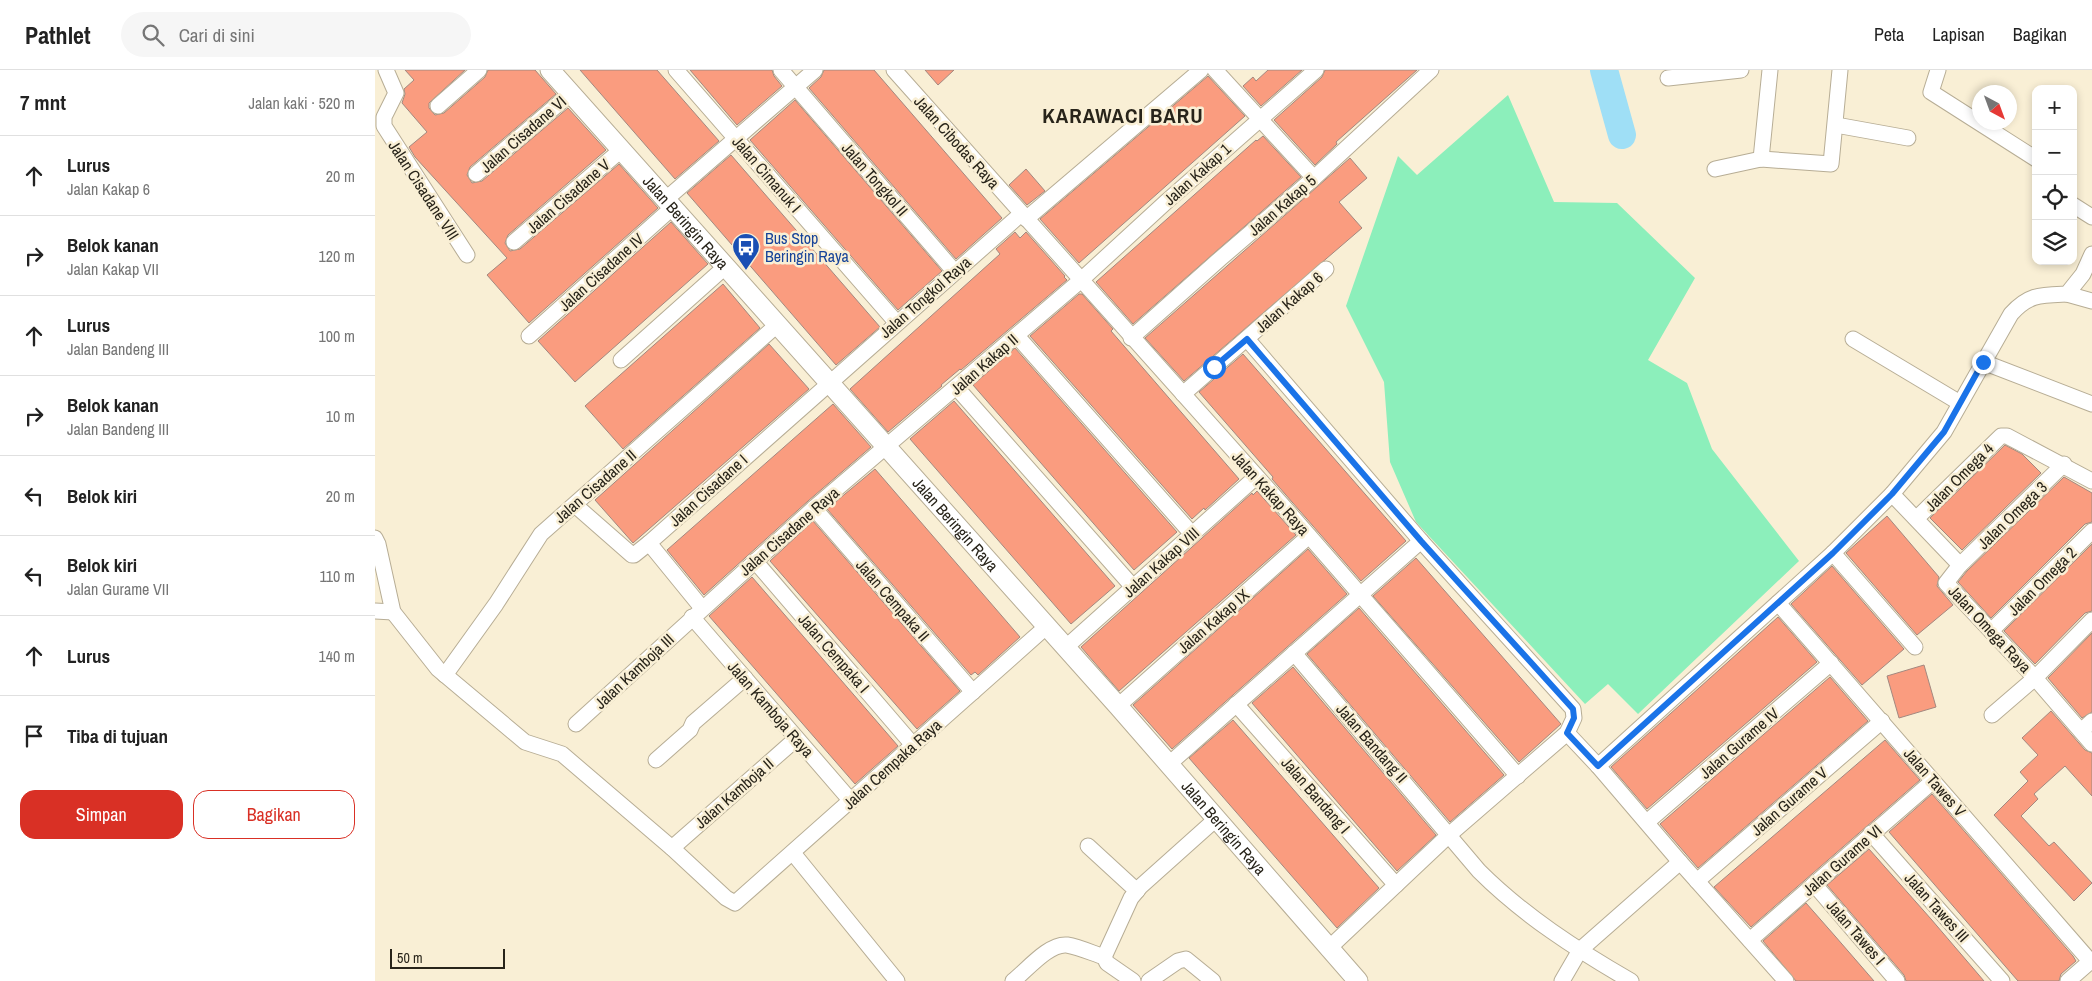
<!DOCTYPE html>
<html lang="id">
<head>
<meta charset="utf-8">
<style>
  body { margin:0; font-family:"Archivo Narrow",sans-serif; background:#f6f6f6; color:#222 }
  .controls { position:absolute; right:15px; top:15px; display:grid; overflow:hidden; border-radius:10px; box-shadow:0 2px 8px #0003 }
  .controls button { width:45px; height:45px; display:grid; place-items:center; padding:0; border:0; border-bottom:1px solid #e0e0e0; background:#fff; color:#222; font:25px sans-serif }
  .compass { position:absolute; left:1597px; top:15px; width:45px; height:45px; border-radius:50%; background:#fff; box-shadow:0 2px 8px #0003; rotate:139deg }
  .scale { position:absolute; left:15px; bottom:12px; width:115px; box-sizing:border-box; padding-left:5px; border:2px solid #28241a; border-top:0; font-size:14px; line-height:18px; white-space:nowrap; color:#28241a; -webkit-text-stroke:4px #f9efd5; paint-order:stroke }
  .stop { position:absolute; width:15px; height:15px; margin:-11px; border:4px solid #1a73e8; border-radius:50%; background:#fff }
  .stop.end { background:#1a73e8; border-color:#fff; box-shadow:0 1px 5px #0008 }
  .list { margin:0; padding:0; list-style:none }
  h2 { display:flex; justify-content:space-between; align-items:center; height:65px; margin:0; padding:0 20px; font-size:21px }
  h2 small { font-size:16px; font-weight:400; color:#767676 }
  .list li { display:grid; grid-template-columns:32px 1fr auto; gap:15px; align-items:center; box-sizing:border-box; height:80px; padding:0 20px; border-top:1px solid #e0e0e0 }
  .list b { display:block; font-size:19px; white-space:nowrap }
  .list p { margin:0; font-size:16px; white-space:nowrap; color:#767676 }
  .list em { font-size:16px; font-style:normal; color:#767676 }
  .actions { display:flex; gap:10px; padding:15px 20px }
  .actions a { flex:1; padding:11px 0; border:1px solid #d93025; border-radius:15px; text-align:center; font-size:18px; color:#d93025 }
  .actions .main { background:#d93025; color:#fff }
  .icon { flex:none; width:28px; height:28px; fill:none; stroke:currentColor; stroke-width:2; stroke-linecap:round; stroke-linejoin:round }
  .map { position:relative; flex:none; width:1717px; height:911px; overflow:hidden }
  header { display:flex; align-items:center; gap:30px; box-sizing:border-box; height:70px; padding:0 25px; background:#fff; border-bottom:1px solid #e0e0e0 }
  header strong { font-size:24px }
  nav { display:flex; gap:28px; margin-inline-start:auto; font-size:18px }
  .search { width:350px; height:45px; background:#f6f6f6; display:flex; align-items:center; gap:12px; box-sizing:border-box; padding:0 18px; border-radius:28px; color:#767676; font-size:19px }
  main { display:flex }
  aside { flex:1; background:#fff }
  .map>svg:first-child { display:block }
  .green { fill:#8cefbb }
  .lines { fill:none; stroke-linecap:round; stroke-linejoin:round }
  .river { stroke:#9fdff6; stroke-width:28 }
  .building { fill:#fa9c7f; stroke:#a3887f }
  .minor-casing { stroke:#b7ad95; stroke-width:17 }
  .tertiary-casing { stroke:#b7ad95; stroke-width:21 }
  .minor { stroke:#fff; stroke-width:15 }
  .tertiary { stroke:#fff; stroke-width:19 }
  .route { stroke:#1a73e8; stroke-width:6 }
  .labels { text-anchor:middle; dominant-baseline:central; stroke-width:5; stroke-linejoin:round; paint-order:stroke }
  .street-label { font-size:16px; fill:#28241a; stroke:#f9efd5 }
  .transit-label { font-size:16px; fill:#164399; stroke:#f9efd5; text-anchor:start }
  .district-label { font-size:21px; font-weight:bold; letter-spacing:1px; fill:#28241a; stroke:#f9efd5 }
</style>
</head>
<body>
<header>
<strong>Pathlet</strong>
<div class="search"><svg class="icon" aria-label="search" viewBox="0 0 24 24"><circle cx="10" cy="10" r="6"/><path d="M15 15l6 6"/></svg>Cari di sini</div>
<nav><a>Peta</a><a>Lapisan</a><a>Bagikan</a></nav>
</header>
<main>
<aside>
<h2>7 mnt<small>Jalan kaki · 520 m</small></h2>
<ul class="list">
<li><svg class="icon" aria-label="ahead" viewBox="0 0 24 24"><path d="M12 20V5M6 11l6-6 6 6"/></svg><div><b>Lurus</b><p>Jalan Kakap 6</p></div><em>20 m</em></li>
<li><svg class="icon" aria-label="right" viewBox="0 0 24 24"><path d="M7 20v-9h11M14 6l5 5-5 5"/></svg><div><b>Belok kanan</b><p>Jalan Kakap VII</p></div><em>120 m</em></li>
<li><svg class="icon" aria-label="ahead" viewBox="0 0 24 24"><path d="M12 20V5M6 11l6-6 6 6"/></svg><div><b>Lurus</b><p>Jalan Bandeng III</p></div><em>100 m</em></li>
<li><svg class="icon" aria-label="right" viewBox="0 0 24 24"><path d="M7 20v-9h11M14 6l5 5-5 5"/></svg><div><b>Belok kanan</b><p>Jalan Bandeng III</p></div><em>10 m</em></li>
<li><svg class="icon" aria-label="left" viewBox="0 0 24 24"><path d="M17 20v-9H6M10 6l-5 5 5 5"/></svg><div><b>Belok kiri</b></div><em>20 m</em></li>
<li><svg class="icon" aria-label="left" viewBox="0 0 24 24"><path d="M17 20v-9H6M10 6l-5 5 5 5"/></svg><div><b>Belok kiri</b><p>Jalan Gurame VII</p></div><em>110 m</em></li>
<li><svg class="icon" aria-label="ahead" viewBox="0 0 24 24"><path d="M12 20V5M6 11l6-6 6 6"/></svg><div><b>Lurus</b></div><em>140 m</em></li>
<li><svg class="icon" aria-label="arrive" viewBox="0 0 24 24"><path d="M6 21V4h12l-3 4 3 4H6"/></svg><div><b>Tiba di tujuan</b></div></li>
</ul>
<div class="actions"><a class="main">Simpan</a><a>Bagikan</a></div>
</aside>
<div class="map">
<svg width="1717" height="911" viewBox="0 0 1717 911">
  <rect width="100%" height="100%" fill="#f9efd5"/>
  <polygon class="green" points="1133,25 1179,132 1242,133 1320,208 1273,290 1312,313 1337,379 1424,491 1263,644 1233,614 1210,634 1041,452 1015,392 1009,312 971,236 1023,86 1042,105"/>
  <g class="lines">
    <polyline class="river" points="1229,0 1247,65"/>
  </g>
  <g class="building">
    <polygon points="30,0 90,0 54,33 54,38 60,45 69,43 110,7 113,0 160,0 181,24 95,97 92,105 97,113 107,111 193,38 231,80 133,165 130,173 135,181 145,179 244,94 283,138 154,253 112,205 132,188 40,87 34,77 52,62 27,33 30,24 29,19 39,10"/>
    <polygon points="205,0 282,0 344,71 300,109"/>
    <polygon points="315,0 397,0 399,6 407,16 362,55"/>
    <polygon points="449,0 499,0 627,148 581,189 434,18 446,7"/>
    <polygon points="550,0 579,0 563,15"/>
    <polygon points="893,0 927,0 886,36 868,16 878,7 881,11"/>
    <polygon points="950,0 1042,0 961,72 962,74 940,95 899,50 947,7"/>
    <polygon points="833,6 870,46 704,193 665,149"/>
    <polygon points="420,30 567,201 523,240 375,70"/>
    <polygon points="888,66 926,107 758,254 721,212 881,70 882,71"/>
    <polygon points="356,85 505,257 461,295 312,123"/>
    <polygon points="975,88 992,108 964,132 987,158 809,311 770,268"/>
    <polygon points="651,99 670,121 652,135 634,115"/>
    <polygon points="296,152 333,194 200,312 163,271"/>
    <polygon points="640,162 645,168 651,162 690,206 689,207 692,210 586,300 585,299 566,315 567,316 513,362 475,319 625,184 621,179"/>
    <polygon points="348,214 385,258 248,379 210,336"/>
    <polygon points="704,224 707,224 738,259 736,261 864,409 830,440 829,438 817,449 655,266"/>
    <polygon points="394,274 434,319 258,473 220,430"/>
    <polygon points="640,278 802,462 759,500 598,315"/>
    <polygon points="868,284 1031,471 986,511 897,409 898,407 824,322"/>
    <polygon points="579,331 740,516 696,554 535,369"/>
    <polygon points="458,334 496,377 433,431 329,525 292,480"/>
    <polygon points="1630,375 1647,384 1666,403 1587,480 1555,448"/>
    <polygon points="500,399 645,567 603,605 600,602 596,605 452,439"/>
    <polygon points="1689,407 1717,423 1717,452 1710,454 1616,548 1583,512 1592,501"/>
    <polygon points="882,421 921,465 744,621 706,577 877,423 878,425"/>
    <polygon points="1512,446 1564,507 1562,516 1578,535 1542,565 1471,483"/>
    <polygon points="438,451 585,621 542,659 395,491"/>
    <polygon points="1717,474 1717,541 1710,543 1660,594 1629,561"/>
    <polygon points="933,479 972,524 797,679 758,635"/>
    <polygon points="1041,488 1186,654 1144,692 998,526"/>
    <polygon points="1457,496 1529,579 1487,615 1416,534"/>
    <polygon points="377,507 523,676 480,714 334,546"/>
    <polygon points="984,538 1129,705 1075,752 932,584"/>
    <polygon points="1403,547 1442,592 1272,739 1236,697"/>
    <polygon points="1717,563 1717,642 1707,648 1673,608"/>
    <polygon points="1549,595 1561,637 1524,648 1512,606"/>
    <polygon points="918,597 1061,765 1022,801 877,633"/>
    <polygon points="1455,607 1493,651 1323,798 1285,754"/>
    <polygon points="1676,641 1710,680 1717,683 1717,726 1690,696 1659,724 1663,729 1646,746 1674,776 1679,772 1717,813 1699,831 1619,745 1653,711 1645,702 1663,685 1647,668"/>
    <polygon points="858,650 1004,818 962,858 814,688"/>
    <polygon points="1510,670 1545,710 1376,857 1339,817"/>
    <polygon points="1557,724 1698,886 1701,891 1686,904 1684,911 1643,911 1514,762"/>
    <polygon points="1494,779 1556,849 1609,911 1531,911 1529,905 1452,815"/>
    <polygon points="1431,833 1460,866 1499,911 1421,911 1388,871"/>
  </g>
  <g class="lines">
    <defs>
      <g id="minor">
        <polyline points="11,0 21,23 9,47 9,56 92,185"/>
        <polyline points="301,0 521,252"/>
        <polyline points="406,0 579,201"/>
        <polyline points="519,0 909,437 1143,706"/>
        <polyline points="840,0 939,108"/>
        <polyline points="1563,0 1556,22 1661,89"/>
        <polyline points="1293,8 1366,0"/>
        <polyline points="63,36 104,0"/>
        <polyline points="1461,55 1533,68"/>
        <polyline points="1386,89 1395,0"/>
        <polyline points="1340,99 1386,89 1456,94 1465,0"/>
        <polyline points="101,104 195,24"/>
        <polyline points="290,130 440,0"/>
        <polyline points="1698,135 1717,147"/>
        <polyline points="651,149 826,0"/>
        <polyline points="139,172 246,80"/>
        <polyline points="1692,224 1717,231"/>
        <polyline points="154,266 297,138"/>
        <polyline points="642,266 817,464"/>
        <polyline points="756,268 846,188 939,108 1056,0"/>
        <polyline points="872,269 1046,471 1198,639 1199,648 1192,663 1075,764 953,879"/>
        <polyline points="1478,269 1585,333"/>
        <polyline points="246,290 350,197"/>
        <polyline points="1608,292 1717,334"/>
        <polyline points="582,318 758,517"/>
        <polyline points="808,324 951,199"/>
        <polyline points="1689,394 1585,495 1571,513 1660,608 1717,674"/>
        <polyline points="1517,424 1585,495"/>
        <polyline points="200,435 257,485 259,485 274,473"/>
        <polyline points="439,438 598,622"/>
        <polyline points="1542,448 1626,366 1632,366 1717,411"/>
        <polyline points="0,468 3,474 18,542 63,599 150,672 187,684 297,778 351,828 360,833 671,557"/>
        <polyline points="1458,483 1540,577"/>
        <polyline points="380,491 538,675"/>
        <polyline points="1403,533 1715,891"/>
        <polyline points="327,538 274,473 646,144"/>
        <polyline points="0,541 18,542"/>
        <polyline points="317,547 476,731"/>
        <polyline points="1616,561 1717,461"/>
        <polyline points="690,578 881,407"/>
        <path d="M919,583L1104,801C1148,845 1202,880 1256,911"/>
        <polyline points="70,605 121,534 166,464 402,255"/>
        <polyline points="861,634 1021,815"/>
        <polyline points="743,636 934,466"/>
        <polyline points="1617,645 1660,608 1717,550"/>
        <polyline points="201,654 439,438 705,211 791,132 941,0"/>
        <polyline points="1706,661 1717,651"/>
        <polyline points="1192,663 1223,696 1305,792 1411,911"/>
        <polyline points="281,690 315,660 318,653 370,608"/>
        <polyline points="794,694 1046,471"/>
        <path d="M1223,696L1458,483L1517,424L1569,362L1636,244C1654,224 1666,225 1692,224L1708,204L1717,184"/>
        <polyline points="1272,752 1456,593"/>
        <polyline points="1496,763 1627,911"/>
        <polyline points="713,776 762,821"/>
        <polyline points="297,778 421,669"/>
        <polyline points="418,783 522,911"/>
        <polyline points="1322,811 1507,651"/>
        <polyline points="1439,814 1522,911"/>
        <polyline points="1375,870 1558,711"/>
        <polyline points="729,887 756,828 765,817 841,749"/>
        <path d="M638,911C652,900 674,873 692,875C704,877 717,883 729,887L732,893L758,911"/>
        <polyline points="774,911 803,891 811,889 838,911"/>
        <polyline points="1187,911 1205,880 1305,792"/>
        <polyline points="1693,911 1717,890"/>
      </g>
      <g id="tertiary">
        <path id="s1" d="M175,0L743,636L983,911"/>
      </g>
    </defs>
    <use href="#minor" class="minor-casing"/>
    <use href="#tertiary" class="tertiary-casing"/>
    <use href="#minor" class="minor"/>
    <use href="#tertiary" class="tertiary"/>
  </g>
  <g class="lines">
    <polyline class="route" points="839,297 872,269 1046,471 1198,639 1199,648 1192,663 1223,696 1458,483 1517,424 1569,362 1608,292"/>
  </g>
  <defs>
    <symbol id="bus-pin" viewBox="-11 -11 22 30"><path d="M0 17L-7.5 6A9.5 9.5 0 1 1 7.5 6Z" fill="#1a4fb4" stroke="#f9efd5"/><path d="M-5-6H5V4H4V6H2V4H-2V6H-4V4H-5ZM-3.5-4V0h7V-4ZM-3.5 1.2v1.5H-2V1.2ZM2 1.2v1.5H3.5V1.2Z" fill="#fff"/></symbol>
  </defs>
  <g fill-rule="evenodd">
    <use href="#bus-pin" x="355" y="161" width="32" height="43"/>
  </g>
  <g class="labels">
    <g class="street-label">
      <text transform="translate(148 64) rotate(-41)">Jalan Cisadane VI</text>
      <text transform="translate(582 72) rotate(48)">Jalan Cibodas Raya</text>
      <text transform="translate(392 104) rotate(49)">Jalan Cimanuk I</text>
      <text transform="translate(822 104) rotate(-42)">Jalan Kakap 1</text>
      <text transform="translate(500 109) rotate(49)">Jalan Tongkol II</text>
      <text transform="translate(49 120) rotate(57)">Jalan Cisadane VIII</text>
      <text transform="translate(193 126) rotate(-41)">Jalan Cisadane V</text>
      <text transform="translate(907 135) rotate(-41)">Jalan Kakap 5</text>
      <text stroke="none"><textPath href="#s1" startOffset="204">Jalan Beringin Raya</textPath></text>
      <text transform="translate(226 202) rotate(-42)">Jalan Cisadane IV</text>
      <text transform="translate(550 227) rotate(-41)">Jalan Tongkol Raya</text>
      <text transform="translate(914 232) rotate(-41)">Jalan Kakap 6</text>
      <text transform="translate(609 294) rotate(-41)">Jalan Kakap II</text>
      <text transform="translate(1584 407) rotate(-45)">Jalan Omega 4</text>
      <text transform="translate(220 416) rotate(-41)">Jalan Cisadane II</text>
      <text transform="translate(333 420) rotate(-42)">Jalan Cisadane I</text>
      <text transform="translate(896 423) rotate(48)">Jalan Kakap Raya</text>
      <text transform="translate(1637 445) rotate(-44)">Jalan Omega 3</text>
      <text stroke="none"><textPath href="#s1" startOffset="609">Jalan Beringin Raya</textPath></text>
      <text transform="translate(414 461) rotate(-41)">Jalan Cisadane Raya</text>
      <text transform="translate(786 492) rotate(-42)">Jalan Kakap VIII</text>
      <text transform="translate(1667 511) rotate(-45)">Jalan Omega 2</text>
      <text transform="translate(518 530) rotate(49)">Jalan Cempaka II</text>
      <text transform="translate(838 551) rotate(-41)">Jalan Kakap IX</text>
      <text transform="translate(1615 559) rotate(47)">Jalan Omega Raya</text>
      <text transform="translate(459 583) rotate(49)">Jalan Cempaka I</text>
      <text transform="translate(259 601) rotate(-43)">Jalan Kamboja III</text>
      <text transform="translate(396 639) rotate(49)">Jalan Kamboja Raya</text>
      <text transform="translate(997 673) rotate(49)">Jalan Bandang II</text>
      <text transform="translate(1364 673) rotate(-41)">Jalan Gurame IV</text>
      <text transform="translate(517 694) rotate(-42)">Jalan Cempaka Raya</text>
      <text transform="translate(1560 712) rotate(49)">Jalan Tawes V</text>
      <text transform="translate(359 723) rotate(-41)">Jalan Kamboja II</text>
      <text transform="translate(941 725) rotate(49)">Jalan Bandang I</text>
      <text transform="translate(1414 731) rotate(-41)">Jalan Gurame V</text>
      <text stroke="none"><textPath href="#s1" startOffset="1014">Jalan Beringin Raya</textPath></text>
      <text transform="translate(1467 790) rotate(-41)">Jalan Gurame VI</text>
      <text transform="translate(1562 837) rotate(48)">Jalan Tawes III</text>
      <text transform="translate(1481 862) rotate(49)">Jalan Tawes I</text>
    </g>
    <g class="transit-label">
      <text x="390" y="168">Bus Stop<tspan x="390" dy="18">Beringin Raya</tspan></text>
    </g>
    <g class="district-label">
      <text x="748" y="45">KARAWACI BARU</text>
    </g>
  </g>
</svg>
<div class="controls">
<button>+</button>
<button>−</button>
<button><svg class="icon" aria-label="locate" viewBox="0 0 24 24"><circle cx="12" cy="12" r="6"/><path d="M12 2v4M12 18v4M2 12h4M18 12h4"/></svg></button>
<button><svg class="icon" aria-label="layers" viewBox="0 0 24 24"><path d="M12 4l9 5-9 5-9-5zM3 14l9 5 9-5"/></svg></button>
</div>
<svg class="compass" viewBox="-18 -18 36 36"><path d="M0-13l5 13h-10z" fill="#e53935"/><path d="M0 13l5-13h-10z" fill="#767676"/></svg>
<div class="scale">50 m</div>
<div class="stop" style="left:839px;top:297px"></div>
<div class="stop end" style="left:1608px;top:292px"></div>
</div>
</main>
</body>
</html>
